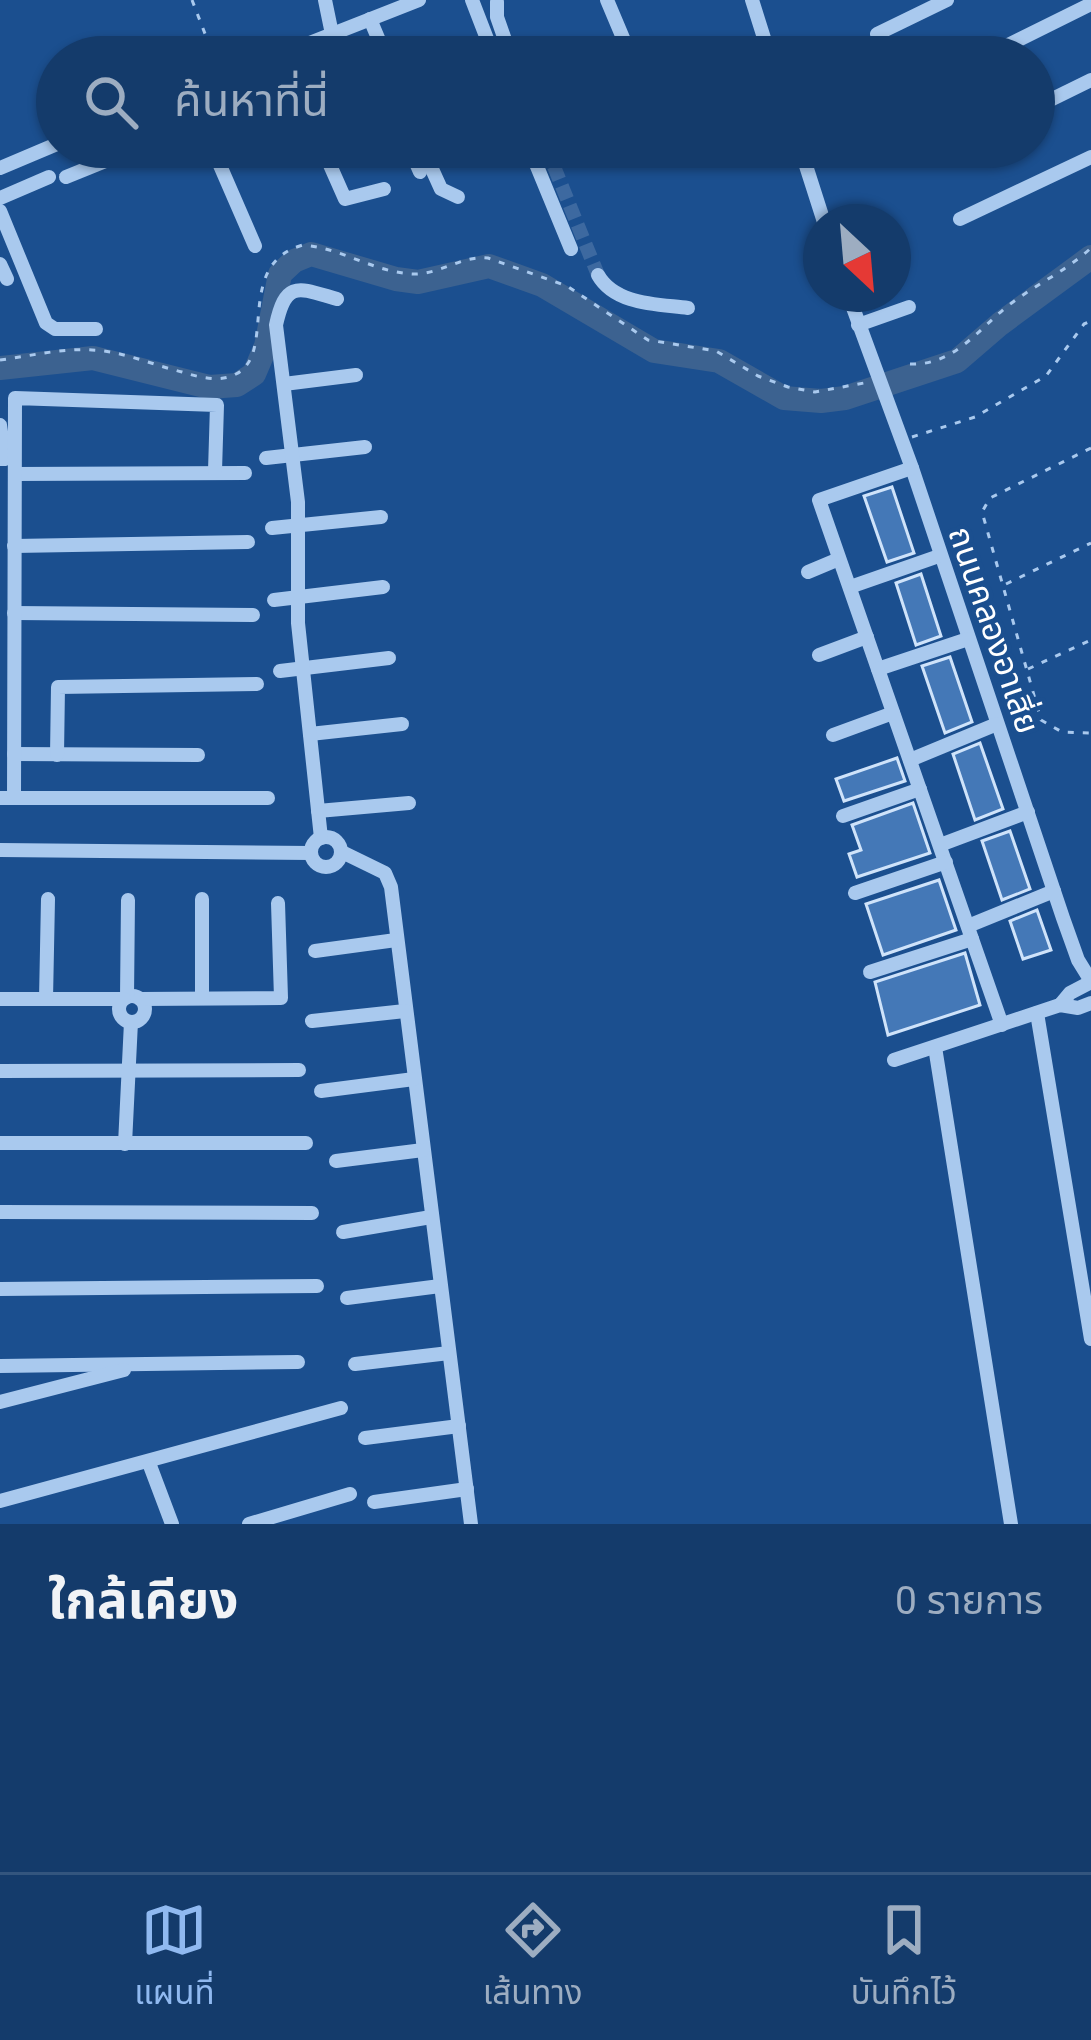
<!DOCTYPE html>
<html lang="th">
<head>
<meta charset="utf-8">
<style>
  body { margin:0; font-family:Roboto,"Noto Sans Thai",sans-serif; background:#214673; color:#f1f3f6 }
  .compass { position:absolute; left:803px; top:204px; width:108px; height:108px; border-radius:50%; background:#143b6b; box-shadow:0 3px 9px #0004; rotate:154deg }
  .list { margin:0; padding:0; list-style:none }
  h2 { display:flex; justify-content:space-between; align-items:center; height:156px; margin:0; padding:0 48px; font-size:51px }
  h2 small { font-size:39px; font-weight:400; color:#9dadc1 }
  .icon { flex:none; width:66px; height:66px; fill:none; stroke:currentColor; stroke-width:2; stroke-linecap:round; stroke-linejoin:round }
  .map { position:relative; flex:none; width:1091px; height:1524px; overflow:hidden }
  .search { position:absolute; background:#143b6b; box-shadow:0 3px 9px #0004; left:36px; right:36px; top:36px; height:132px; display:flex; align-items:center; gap:30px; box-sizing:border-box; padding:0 42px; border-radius:66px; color:#9dadc1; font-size:45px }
  .sheet { height:348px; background:#143b6b }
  nav { display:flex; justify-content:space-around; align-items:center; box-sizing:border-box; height:168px; border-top:3px solid #33557e; background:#143b6b; font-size:33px; color:#9dadc1 }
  nav a { display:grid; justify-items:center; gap:6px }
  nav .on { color:#90b9f0 }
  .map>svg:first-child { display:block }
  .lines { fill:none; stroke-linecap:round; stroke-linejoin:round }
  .river { stroke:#3c6290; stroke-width:24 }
  .building { fill:#4478b7; stroke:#cfe3fa; stroke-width:3 }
  .minor-tunnel { stroke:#3d69a0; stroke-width:14; stroke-dasharray:14 7; stroke-linecap:butt }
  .path { stroke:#a9c9ee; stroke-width:3; stroke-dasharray:6 9; stroke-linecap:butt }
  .minor { stroke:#a9c9ee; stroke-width:14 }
  .labels { text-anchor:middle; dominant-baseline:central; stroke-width:9; stroke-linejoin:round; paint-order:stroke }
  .street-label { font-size:33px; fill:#fff; stroke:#1b4f8f }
</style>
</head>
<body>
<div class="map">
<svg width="1091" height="1524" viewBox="0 0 1091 1524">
  <rect width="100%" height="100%" fill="#1b4f8f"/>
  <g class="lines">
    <polyline class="river" points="0,368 93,358 209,387 237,385 254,374 266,346 280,274 294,261 311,254 396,279 418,282 489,266 542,285 654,351 719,361 784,398 821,401 845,398 957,361 1000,324 1091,257"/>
  </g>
  <g class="building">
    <polygon points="892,487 914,553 887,562 864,496"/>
    <polygon points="921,574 941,636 916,645 896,583"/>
    <polygon points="950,657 972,722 945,733 922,666"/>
    <polygon points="980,743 1003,809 975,820 953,754"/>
    <polygon points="897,758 905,781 844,801 836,779"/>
    <polygon points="913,803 930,853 857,877 849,854 861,850 852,825"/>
    <polygon points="1010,831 1030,889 1002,900 982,841"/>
    <polygon points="939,880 956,930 883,955 866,904"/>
    <polygon points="1037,910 1051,950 1023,959 1010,921"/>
    <polygon points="965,953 980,1005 888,1035 875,982"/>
  </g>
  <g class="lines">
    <polyline class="minor-tunnel" points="546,147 598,275"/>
    <g class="path">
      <polyline points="192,0 214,57"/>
      <path d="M0,360C31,356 61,348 92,350C122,351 153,365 182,372C198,377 220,383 236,374C278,353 233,264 303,245C342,248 375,273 414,274C441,274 463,255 488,258L567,286L648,340L716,351L758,376L788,387L815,392L864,383"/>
      <path d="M910,364C956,366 980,326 1013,302C1039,283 1067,270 1091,248"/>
      <polyline points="912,437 975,417 1046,376 1084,324 1091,321"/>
      <polyline points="1091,448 990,498 982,512 1041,720 1062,732 1091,733"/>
      <polyline points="1006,584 1091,543"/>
      <polyline points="1028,669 1091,640"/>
    </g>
    <g class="minor">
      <polyline points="325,0 332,34"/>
      <polyline points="472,0 494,57"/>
      <polyline points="607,0 631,57"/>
      <polyline points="752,0 770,57"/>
      <polyline points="497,2 497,17 511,57"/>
      <polyline points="370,19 386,57"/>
      <polyline points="877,34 947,0"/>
      <polyline points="274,57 419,0"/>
      <polyline points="341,57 358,52 367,57"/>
      <polyline points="984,57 1091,4"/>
      <polyline points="1034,108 1091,80"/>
      <polyline points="212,147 255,246"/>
      <polyline points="322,147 345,199 384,189"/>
      <polyline points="409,147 420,172"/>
      <polyline points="422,147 441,189 458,197"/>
      <polyline points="529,147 571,249"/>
      <polyline points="800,147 824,222"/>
      <polyline points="934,158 956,147"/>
      <polyline points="0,168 57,144"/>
      <polyline points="66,177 140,147"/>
      <polyline points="0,198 49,177"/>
      <polyline points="0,211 46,323 55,329 96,329"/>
      <polyline points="960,219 1091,157"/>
      <polyline points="0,264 7,279"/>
      <path d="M598,275C615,305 658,304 688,308"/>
      <polyline points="848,294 912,468 1063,918 1078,960 1091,981"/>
      <polyline points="858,325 909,307"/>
      <polyline points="284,384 356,375"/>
      <polyline points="0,425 5,459 0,459"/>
      <polyline points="266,458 365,447"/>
      <polyline points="912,468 819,500 1002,1025"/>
      <polyline points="15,474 245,473"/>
      <polyline points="272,528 381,517"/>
      <polyline points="14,546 248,542"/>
      <polyline points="808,572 839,559"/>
      <polyline points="850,587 939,556"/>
      <polyline points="274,600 383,587"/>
      <polyline points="14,613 253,615"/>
      <polyline points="819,655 867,637"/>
      <polyline points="878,669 968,639"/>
      <polyline points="280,671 389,658"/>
      <polyline points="310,734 402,724"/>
      <polyline points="833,735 893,713"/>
      <polyline points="14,754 198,755"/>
      <polyline points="57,755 58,687 257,684"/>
      <polyline points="910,760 997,724"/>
      <polyline points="0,798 268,798"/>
      <polyline points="14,798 15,398 217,405 215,471"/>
      <polyline points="318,811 409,803"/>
      <polyline points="843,816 920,789"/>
      <circle cx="326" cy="852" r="15"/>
      <path d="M321,838L298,623V502L276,325C286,279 299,288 337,299"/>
      <polyline points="940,845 1028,812"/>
      <polyline points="0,850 311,853"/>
      <polyline points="342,852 385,873 391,887 471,1524"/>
      <polyline points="855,893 946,862"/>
      <polyline points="968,926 1054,891"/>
      <polyline points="315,951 396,940"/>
      <polyline points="870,972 972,939"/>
      <circle cx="132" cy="1009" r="13"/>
      <polyline points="127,997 128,900"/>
      <polyline points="202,997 202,899"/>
      <polyline points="0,999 124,999"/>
      <polyline points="46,999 48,899"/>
      <polyline points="140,999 281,998 278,903"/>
      <polyline points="1060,1005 1070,993 1091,982"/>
      <polyline points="1037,1013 1091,1339"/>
      <polyline points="312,1021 405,1011"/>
      <polyline points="935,1047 1011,1524"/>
      <polyline points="894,1060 1060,1005 1078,1008 1091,1003"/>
      <polyline points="0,1071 299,1070"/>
      <polyline points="321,1091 414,1079"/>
      <polyline points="0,1143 306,1143"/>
      <polyline points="125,1144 131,1022"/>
      <polyline points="336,1161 423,1150"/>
      <polyline points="0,1212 312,1213"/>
      <polyline points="343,1232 431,1217"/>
      <polyline points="0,1289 317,1286"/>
      <polyline points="347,1298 440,1286"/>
      <polyline points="355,1364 449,1353"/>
      <polyline points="0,1366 298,1362"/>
      <polyline points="0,1402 124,1370"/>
      <polyline points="365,1438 459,1426"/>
      <polyline points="149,1463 172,1524"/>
      <polyline points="0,1501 341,1408"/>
      <polyline points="374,1502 467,1489"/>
      <polyline points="249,1524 350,1494"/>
    </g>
  </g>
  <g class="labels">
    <g class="street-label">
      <text transform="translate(994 630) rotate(71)">ถนนคลองอาเสี่ย</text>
    </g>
  </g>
</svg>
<svg class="compass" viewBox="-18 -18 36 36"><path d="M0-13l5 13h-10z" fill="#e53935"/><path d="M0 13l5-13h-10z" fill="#9dadc1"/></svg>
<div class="search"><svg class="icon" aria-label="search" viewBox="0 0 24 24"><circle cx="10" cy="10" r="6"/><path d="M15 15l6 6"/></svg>ค้นหาที่นี่</div>
</div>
<section class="sheet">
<h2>ใกล้เคียง<small>0 รายการ</small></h2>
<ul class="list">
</ul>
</section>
<nav>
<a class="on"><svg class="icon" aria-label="map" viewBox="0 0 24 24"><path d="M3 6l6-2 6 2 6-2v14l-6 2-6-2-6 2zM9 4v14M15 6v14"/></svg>แผนที่</a>
<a><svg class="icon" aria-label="directions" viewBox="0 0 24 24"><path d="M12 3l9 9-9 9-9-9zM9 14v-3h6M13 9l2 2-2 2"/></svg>เส้นทาง</a>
<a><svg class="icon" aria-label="saved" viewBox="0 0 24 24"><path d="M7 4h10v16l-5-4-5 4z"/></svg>บันทึกไว้</a>
</nav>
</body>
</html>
